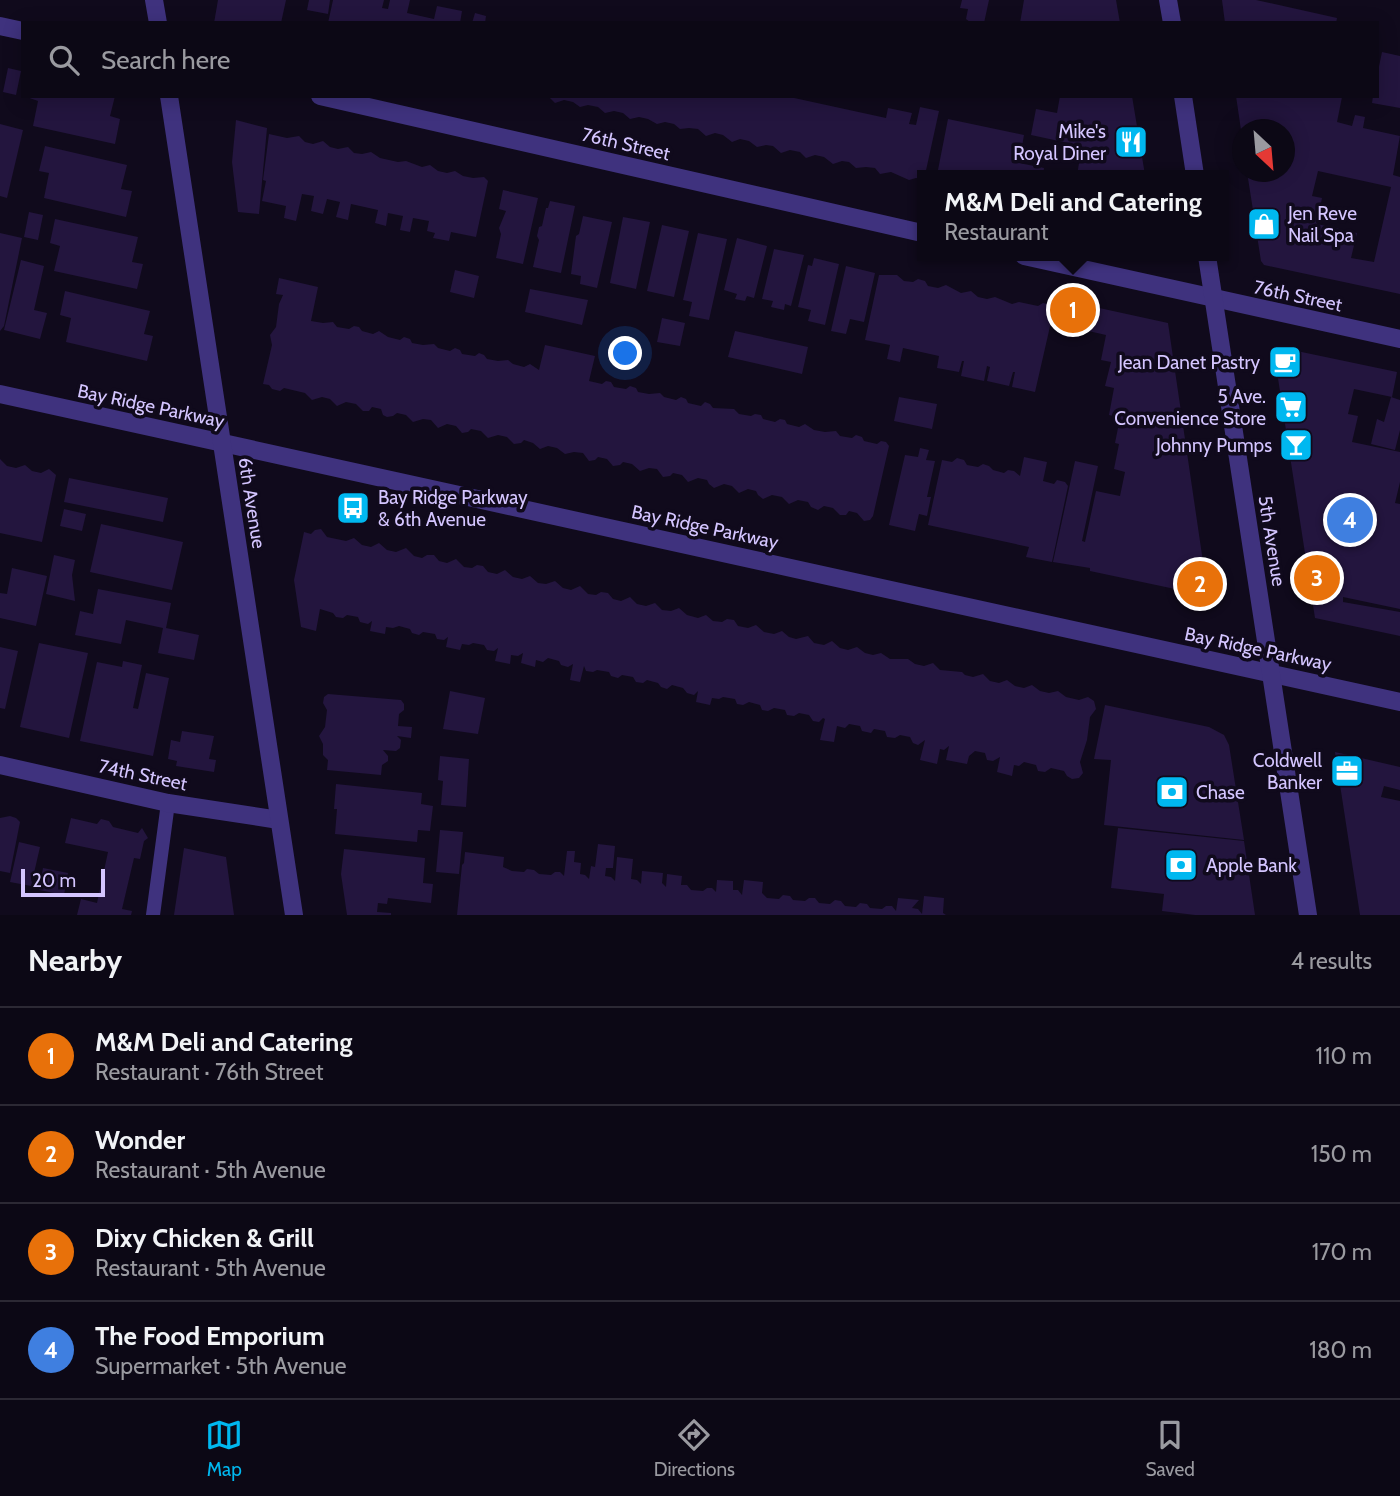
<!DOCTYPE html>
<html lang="en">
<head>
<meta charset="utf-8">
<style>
  body { margin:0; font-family:Cabin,sans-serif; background:#1a1622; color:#f1f3f6 }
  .compass { position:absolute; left:1232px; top:119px; width:63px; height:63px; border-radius:50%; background:#0c0815; box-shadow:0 4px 18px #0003; rotate:154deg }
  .scale { position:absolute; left:21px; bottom:18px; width:84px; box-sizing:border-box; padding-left:7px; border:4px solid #d4c5ff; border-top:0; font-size:19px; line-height:24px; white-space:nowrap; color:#d4c5ff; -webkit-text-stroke:5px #100a1c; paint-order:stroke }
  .you { position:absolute; left:626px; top:354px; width:24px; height:24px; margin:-18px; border:5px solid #fff; border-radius:50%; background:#1a73e8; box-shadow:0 0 0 10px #1a73e833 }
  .badge { display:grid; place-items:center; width:46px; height:46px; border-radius:50%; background:#00b8f0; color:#fff; font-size:23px; font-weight:700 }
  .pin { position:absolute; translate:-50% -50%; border:4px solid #fff; box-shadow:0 2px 7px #0006 }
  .popup { position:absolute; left:917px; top:170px; width:312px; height:91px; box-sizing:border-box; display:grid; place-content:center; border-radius:0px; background:#0c0815; filter:drop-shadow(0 2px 5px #0005); font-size:23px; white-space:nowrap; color:#9a9aa0 }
  .popup b { font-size:26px; color:#f1f3f6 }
  .popup::after { content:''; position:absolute; left:50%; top:100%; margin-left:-14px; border:14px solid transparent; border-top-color:#0c0815 }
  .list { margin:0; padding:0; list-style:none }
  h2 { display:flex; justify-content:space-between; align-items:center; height:91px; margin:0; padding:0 28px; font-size:30px }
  h2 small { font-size:23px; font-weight:400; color:#9a9aa0 }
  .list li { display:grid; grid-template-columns:46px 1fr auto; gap:21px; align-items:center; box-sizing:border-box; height:98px; padding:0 28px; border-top:2px solid #2c2934 }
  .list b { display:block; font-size:26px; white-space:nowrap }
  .list p { margin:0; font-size:23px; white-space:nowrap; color:#9a9aa0 }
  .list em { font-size:23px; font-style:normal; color:#9a9aa0 }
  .icon { flex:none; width:38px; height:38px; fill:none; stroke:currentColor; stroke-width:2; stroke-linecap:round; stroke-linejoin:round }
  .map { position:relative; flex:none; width:1400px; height:915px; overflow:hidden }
  .search { position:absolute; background:#0c0815; box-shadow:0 4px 18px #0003; left:21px; right:21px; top:21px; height:77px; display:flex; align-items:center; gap:18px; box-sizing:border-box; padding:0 24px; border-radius:0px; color:#9a9aa0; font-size:26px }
  .sheet { height:483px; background:#0c0815 }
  nav { display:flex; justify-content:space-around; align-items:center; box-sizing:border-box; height:98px; border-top:2px solid #2c2934; background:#0c0815; font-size:19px; color:#9a9aa0 }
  nav a { display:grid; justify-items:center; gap:4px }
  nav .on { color:#00b8f0 }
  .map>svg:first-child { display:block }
  .building { fill:#23153e; fill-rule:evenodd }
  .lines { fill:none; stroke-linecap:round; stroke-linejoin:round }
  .service { stroke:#3f327e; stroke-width:14 }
  .minor { stroke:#3f327e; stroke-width:18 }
  .tertiary { stroke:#3f327e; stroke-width:18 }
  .labels { text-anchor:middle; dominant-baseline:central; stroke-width:7; stroke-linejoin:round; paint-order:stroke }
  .poi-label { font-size:19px; fill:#d4c5ff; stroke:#100a1c; text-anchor:end }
  .street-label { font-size:19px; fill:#d4c5ff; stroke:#100a1c }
</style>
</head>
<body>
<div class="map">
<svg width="1400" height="915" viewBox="0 0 1400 915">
  <rect width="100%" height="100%" fill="#100a1c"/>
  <g class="building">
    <polygon points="218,0 286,0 281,23 214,23"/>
    <polygon points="309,0 330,0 328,14 307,10"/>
    <polygon points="333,0 384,0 382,8 388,9 390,0 410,0 407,13 434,19 437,6 462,11 460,23 328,23"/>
    <polygon points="962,0 989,0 984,23 971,23 966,19 968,9 960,8"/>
    <polygon points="1024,0 1116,0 1120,23 1020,23"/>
    <polygon points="1222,0 1256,0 1337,18 1336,23 1225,23"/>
    <polygon points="475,13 486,16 485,23 472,23"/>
    <polygon points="1382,52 1400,56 1400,108 1372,103 1373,96 1377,96 1377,76"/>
    <polygon points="8,68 21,71 16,95 3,92"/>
    <polygon points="24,96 115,96 110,116 120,119 115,144 33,126 38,101"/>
    <polygon points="548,96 785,96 886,118 888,108 912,113 909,124 916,125 920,107 939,111 925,175 922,175 922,179 916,178 909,180 891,172 880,174 875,168 866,167 856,168 849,162 842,161 833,164 824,157 815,155 806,158 800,152 790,150 781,153 773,146 766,145 757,147 749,141 740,139 732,142 723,135 715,133 706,136 698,129 689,128 680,129 674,124 665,122 657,124 648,119 639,117 630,119 623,113 614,111 605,113 598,107 588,105 580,107 573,102 564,100 555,103"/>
    <polygon points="1060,96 1132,96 1145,175 1077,175 1082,146 1031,135 1036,109 1057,113"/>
    <path d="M1236,96L1342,97L1337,122L1352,126L1355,115L1365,117L1363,128L1400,136L1393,175L1400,177V294L1264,265L1261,261L1247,172H1284V130H1241ZM1318,171L1391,187L1374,262L1351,258L1357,233L1317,224L1322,198L1312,196Z"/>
    <polygon points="948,119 1024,135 1019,163 1044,168 1043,175 937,175"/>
    <polygon points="236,120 267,128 259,214 238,212 232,162"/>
    <polygon points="0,124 23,130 7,198 0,196"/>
    <polygon points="269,134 287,138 299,136 305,142 313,144 323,141 330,147 338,149 348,147 354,153 362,154 371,152 380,158 398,162 406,161 422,167 430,165 438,171 447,173 455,171 463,176 473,178 484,177 488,181 476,237 451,232 449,241 433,238 435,233 427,231 429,221 413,218 410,232 400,230 403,216 388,213 386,226 375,223 378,210 351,204 348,220 336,217 340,202 327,199 323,214 311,211 314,196 302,194 296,221 284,218 286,206 262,201 266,181 263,180"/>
    <polygon points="45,146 127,165 121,189 132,191 126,217 44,198 49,173 39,171"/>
    <polygon points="503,190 538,198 523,264 496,258 501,234 499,228 506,211 499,209"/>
    <polygon points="550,201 575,206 561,273 533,267 539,240 537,236 539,227 542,226 546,208 548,208"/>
    <polygon points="29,212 43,215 38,240 24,237"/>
    <polygon points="583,216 612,222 597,288 580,284 581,276 571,274 576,236 579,234"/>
    <polygon points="623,217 650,222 636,289 610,283"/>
    <polygon points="55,219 138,237 132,262 143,264 137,289 54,271 60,246 50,243"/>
    <polygon points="662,225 689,231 674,297 647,291"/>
    <polygon points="0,233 22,238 4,326 0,331"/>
    <polygon points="698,233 727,239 709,320 689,316 692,302 683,300"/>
    <polygon points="737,238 767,246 754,298 747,296 745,301 735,299 737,294 724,290"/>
    <polygon points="774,249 804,255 791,306 785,304 784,310 771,307 773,301 762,299"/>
    <polygon points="814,258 839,264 825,325 808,321 811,310 798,307 808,265 812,266"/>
    <polygon points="21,260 44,266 34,310 47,313 40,339 4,330"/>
    <polygon points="846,266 875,273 864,322 850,319 846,334 831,331"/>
    <polygon points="455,270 479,276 474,298 450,292"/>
    <polygon points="879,275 897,275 904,281 913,282 918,279 925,281 928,286 938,288 946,285 961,293 971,291 978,297 987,299 995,297 1012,304 1019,302 1038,306 1043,303 1051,305 1054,309 1035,392 1012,387 1015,372 1013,372 1009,386 987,381 990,367 987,366 984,381 961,376 964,361 962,361 959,372 937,368 939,356 903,348 900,362 887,359 890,345 865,340"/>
    <polygon points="279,278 318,287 311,321 323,323 333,322 337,327 349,329 354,326 359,327 362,331 373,334 379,331 388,337 400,340 404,337 410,339 412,343 423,345 434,344 438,348 450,351 455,348 460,350 462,354 475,356 479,353 484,355 487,359 498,361 508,360 513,364 524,367 530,364 539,370 545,345 595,356 589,381 602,384 606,381 611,382 614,387 626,389 630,386 636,388 638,392 649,394 660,393 664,397 676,400 681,397 686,399 688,403 701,406 705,402 710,404 713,408 734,409 739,414 751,416 755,414 761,415 763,419 775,422 780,419 785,420 787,424 799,427 805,424 814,430 825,432 836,431 840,436 852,438 856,435 862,437 864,441 877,444 881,441 886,442 889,446 873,516 870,520 864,521 857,513 849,511 846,515 840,515 833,508 824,506 818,510 811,507 808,502 798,500 789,504 782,497 772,495 763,499 758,495 756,491 748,489 739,493 732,486 724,484 714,488 709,484 707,480 698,478 688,482 682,475 673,473 670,476 663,477 657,469 649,468 640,471 632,464 623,462 620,465 613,466 607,459 598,457 595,460 589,461 583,453 574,452 565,454 557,448 548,446 540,449 533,443 524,440 521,443 514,444 507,437 498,435 488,438 481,431 471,429 468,432 462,433 456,426 447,424 438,428 431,420 423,419 413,422 406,415 397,413 393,416 387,417 383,415 381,409 372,407 369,411 363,411 356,404 346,402 337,406 330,399 322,397 312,400 305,393 284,388 280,391 272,389 269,385 263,384 272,345 270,335 276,327 279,304 283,295 276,294"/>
    <polygon points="530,289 588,300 582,325 525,312"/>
    <polygon points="65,291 150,311 144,334 153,336 147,361 66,342 71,318 60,315"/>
    <polygon points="1058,299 1168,323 1208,596 1090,571 1090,568 1053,562 1075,461 1098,466 1082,541 1085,542 1096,491 1120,496 1125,472 1114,469 1119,444 1115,443 1120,418 1109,415 1114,388 1105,386 1111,362 1101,360 1106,335 1053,323"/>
    <polygon points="662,318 685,323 680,346 657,342"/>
    <polygon points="735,331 808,347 802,374 728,357"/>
    <polygon points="1273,346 1397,372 1392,397 1354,389 1348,414 1358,416 1352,442 1400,452 1400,482 1395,503 1400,504 1400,609 1343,597 1343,602 1400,612 1400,636 1315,618"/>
    <polygon points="899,397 937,404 932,429 894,421"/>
    <polygon points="1391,397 1400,400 1400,430 1395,450 1371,444 1377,419 1384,422"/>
    <polygon points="920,448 929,450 926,460 935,461 927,497 931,497 927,516 919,514 915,531 889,525 905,455 918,457"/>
    <polygon points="1024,457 1047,462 1043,481 1054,484 1057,480 1065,482 1068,486 1052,562 1026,557 1029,547 928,525 942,460 952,462 957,458 964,460 967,465 978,467 983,464 989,466 993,470 1004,473 1008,470 1014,471 1020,476"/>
    <polygon points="0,459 7,466 16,468 25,465 32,471 41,473 49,469 56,475 42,542 0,533"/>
    <polygon points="69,478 168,498 163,522 64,502"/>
    <polygon points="64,509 86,514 82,531 60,526"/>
    <polygon points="101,524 183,542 172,590 90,572"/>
    <polygon points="321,529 327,537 346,541 354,538 362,545 371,547 379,543 387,550 396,552 406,548 414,556 422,558 427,555 434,555 439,561 447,563 456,559 464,567 472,568 477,565 483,566 488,572 497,574 505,570 513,577 522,579 530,576 538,583 546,584 555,581 563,588 571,590 580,586 588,594 596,595 601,592 608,593 613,599 621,601 630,597 637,604 646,606 655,603 662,610 671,611 679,608 687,615 698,618 706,615 713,621 722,622 727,619 734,620 738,626 748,628 756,625 764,632 774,634 782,631 789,637 796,639 808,636 814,643 824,645 832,641 840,648 848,650 857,647 865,653 873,655 881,653 890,659 908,659 915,664 924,666 933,663 940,670 962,672 965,675 973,677 983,674 990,681 999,683 1007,680 1015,686 1024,688 1032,685 1040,691 1049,693 1058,691 1066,697 1079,700 1088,697 1094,701 1096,709 1090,717 1087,740 1080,762 1083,773 1079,778 1072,779 1067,776 1064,771 1051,768 1045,772 1038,771 1036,765 1024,762 1019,766 1014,765 1012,776 997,772 1000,757 993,761 987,760 985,753 975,751 969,756 967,764 946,760 949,746 944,750 940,749 937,764 920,760 925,740 918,745 913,743 910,737 900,735 895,738 887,737 885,731 874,729 871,733 862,731 860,726 849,724 845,728 837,726 834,742 820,740 825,719 823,718 819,722 813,721 809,715 799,713 794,716 787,715 785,710 774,708 768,711 762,710 760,705 749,702 743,705 737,704 735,699 723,697 719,699 712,698 710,705 696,702 698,691 694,695 687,693 683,688 672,685 667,689 661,687 658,683 647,680 643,683 636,682 633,677 622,675 618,678 611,676 609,672 597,670 593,672 586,671 584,666 580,682 570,680 573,664 568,667 561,665 559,661 548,658 543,662 536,660 535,667 521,663 523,653 518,656 511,655 510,664 495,661 498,648 494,651 487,650 484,645 473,643 469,645 462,644 460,650 446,647 448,637 444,640 437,639 435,634 423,632 419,635 412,633 410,629 399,626 393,628 386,627 385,634 370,631 372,621 368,624 360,622 358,617 347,615 343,618 336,617 333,613 320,609 316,631 301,627 294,580 304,532 311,534 315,530"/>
    <polygon points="54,555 75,560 72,575 75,601 46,594"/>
    <polygon points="12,568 47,576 36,626 0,618 0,593 7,594"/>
    <polygon points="98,589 171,603 166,628 199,635 194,660 158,653 163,628 126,620 121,644 75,635 80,611 93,614"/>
    <polygon points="39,643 88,653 69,738 20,727"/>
    <polygon points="0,647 18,651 5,709 0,708"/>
    <polygon points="123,661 142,665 133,708 138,709 146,673 169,678 153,756 80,741 97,662 122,667"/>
    <polygon points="450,691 485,698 478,734 443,729"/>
    <polygon points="328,694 401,700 404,704 404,710 399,714 398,726 412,727 411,738 397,736 401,740 400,748 396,751 383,750 388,756 388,761 382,765 381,775 327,770 328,760 323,755 323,744 319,736 325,727 327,710 323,703 324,697"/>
    <polygon points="1105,705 1209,727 1224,735 1229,745 1244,840 1104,825 1111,760 1094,759"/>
    <polygon points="182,731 214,736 209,759 216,760 214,772 176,766 177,761 168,759 171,740 180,742"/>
    <polygon points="1335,752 1400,767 1400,790 1384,786 1381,797 1400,801 1400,915 1360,915"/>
    <polygon points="440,756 469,759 466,807 441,805 443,781 438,780"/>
    <polygon points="336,784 422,793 421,804 433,806 430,831 418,830 417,842 335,834 337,809 334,809"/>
    <polygon points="10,816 16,818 20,822 10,873 0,871 0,818"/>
    <polygon points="71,818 97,824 101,819 109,821 113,827 138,833 142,828 148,838 144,841 140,859 134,858 122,909 132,911 131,915 77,915 81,899 97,903 108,852 65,843"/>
    <polygon points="1118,828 1244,841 1255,915 1195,915 1162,911 1164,894 1111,888"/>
    <polygon points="440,830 463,832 459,874 436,872"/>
    <polygon points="19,842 40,847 31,886 10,882"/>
    <polygon points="598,844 615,846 613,868 606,868 605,876 611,877 615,881 617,857 633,859 631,879 637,880 641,884 642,871 663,873 662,883 666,887 667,874 682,876 681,885 687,885 691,890 703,891 707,888 712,888 716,892 717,880 733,881 733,890 738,890 742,895 744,880 763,882 762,893 767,898 779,899 783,895 790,896 793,900 805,901 809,898 815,898 819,903 830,904 835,900 841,901 845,906 856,907 860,903 867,904 870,908 882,909 886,906 892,906 896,911 898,898 919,900 912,908 918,909 922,914 924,896 944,898 943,913 946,915 457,915 462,865 464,863 465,852 504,857 503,867 512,871 524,872 527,869 534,870 539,874 551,875 555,872 560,872 564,876 567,851 575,851 574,862 581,863 580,874 585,875 589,879 591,866 595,867"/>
    <polygon points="184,848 226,857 234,915 174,915"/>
    <polygon points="344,849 425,858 423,883 433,884 431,903 388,898 387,904 378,903 377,912 391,913 391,915 347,915 341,874"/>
    <polygon points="43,868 68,873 64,895 39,890"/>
  </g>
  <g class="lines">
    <polyline class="service" points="153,915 168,803"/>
    <g class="minor">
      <polyline points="0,26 23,31"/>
      <polyline points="320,96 922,233"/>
      <polyline points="1024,256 1400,339"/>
      <polyline points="0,394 1400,702"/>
      <polyline points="0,765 168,803 279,820"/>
    </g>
    <g class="tertiary">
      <polyline points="154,0 158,23"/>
      <polyline points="1168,0 1172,23"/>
      <polyline points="169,96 294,915"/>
      <polyline points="1183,96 1195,175"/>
      <polyline points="1207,256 1308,915"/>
    </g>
  </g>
  <defs>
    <symbol id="restaurant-square" viewBox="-11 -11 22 22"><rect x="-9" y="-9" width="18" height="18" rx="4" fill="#00b8f0" stroke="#100a1c"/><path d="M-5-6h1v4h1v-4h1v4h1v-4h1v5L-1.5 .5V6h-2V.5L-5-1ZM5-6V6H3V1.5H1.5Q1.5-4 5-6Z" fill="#fff"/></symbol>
    <symbol id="shop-square" viewBox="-11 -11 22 22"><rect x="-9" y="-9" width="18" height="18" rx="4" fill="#00b8f0" stroke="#100a1c"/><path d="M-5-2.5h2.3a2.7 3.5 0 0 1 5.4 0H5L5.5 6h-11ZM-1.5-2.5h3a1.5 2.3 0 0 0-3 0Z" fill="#fff"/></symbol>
    <symbol id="cafe-square" viewBox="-11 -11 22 22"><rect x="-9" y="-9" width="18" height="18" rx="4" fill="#00b8f0" stroke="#100a1c"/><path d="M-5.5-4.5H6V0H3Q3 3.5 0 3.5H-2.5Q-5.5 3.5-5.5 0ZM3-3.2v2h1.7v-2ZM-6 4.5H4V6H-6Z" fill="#fff"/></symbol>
    <symbol id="supermarket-square" viewBox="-11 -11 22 22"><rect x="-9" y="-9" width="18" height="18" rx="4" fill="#00b8f0" stroke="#100a1c"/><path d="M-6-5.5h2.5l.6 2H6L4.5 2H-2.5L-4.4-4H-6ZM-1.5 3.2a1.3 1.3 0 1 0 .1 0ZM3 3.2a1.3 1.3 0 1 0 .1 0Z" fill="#fff"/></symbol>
    <symbol id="bar-square" viewBox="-11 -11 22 22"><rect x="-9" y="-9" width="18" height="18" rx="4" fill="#00b8f0" stroke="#100a1c"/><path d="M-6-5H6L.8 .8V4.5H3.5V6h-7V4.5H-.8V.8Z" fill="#fff"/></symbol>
    <symbol id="bus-square" viewBox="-11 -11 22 22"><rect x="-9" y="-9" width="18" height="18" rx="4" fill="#00b8f0" stroke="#100a1c"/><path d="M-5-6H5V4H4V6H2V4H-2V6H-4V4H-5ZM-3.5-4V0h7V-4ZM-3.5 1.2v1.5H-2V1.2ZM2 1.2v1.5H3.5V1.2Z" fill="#fff"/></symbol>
    <symbol id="office-square" viewBox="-11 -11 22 22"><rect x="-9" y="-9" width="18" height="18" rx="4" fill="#00b8f0" stroke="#100a1c"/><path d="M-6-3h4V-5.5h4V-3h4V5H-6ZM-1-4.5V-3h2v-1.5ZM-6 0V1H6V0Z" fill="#fff"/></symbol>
    <symbol id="bank-square" viewBox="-11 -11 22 22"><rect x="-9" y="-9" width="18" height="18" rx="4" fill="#00b8f0" stroke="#100a1c"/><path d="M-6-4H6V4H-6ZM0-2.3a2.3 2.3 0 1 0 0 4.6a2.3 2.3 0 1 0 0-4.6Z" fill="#fff"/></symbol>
  </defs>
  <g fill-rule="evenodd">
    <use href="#restaurant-square" x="1112" y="123" width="38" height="38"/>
    <use href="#shop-square" x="1245" y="205" width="38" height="38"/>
    <use href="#cafe-square" x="1266" y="343" width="38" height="38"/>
    <use href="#supermarket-square" x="1272" y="388" width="38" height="38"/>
    <use href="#bar-square" x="1277" y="426" width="38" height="38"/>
    <use href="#bus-square" x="334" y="489" width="38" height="38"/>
    <use href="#office-square" x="1328" y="752" width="38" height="38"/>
    <use href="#bank-square" x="1153" y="773" width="38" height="38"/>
    <use href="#bank-square" x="1162" y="846" width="38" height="38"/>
  </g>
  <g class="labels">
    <g class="poi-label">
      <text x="1106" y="131">Mike's<tspan x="1106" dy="22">Royal Diner</tspan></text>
      <text x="1288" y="213" text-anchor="start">Jen Reve<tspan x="1288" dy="22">Nail Spa</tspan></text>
      <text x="1260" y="362">Jean Danet Pastry</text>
      <text x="1266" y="396">5 Ave.<tspan x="1266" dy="22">Convenience Store</tspan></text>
      <text x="1272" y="445">Johnny Pumps</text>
      <text x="378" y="497" text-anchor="start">Bay Ridge Parkway<tspan x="378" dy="22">&amp; 6th Avenue</tspan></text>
      <text x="1322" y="760">Coldwell<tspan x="1322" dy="22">Banker</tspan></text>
      <text x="1196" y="792" text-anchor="start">Chase</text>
      <text x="1206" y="865" text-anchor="start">Apple Bank</text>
    </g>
    <g class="street-label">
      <text transform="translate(626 144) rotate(13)">76th Street</text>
      <text transform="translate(1298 296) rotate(12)">76th Street</text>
      <text transform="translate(151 406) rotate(12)">Bay Ridge Parkway</text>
      <text transform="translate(252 503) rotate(81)">6th Avenue</text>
      <text transform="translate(705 527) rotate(12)">Bay Ridge Parkway</text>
      <text transform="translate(1272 541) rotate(81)">5th Avenue</text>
      <text transform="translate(1258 649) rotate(12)">Bay Ridge Parkway</text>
      <text transform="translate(143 775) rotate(12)">74th Street</text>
    </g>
  </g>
</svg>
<svg class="compass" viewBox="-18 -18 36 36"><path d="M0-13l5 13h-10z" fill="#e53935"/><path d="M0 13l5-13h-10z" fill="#9a9aa0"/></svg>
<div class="scale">20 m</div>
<div class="you"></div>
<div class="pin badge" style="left:1073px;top:310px;background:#e8710a">1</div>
<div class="popup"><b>M&amp;M Deli and Catering</b>Restaurant</div>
<div class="pin badge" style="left:1200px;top:584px;background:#e8710a">2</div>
<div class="pin badge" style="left:1317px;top:578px;background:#e8710a">3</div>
<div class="pin badge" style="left:1350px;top:520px;background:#3f7fe0">4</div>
<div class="search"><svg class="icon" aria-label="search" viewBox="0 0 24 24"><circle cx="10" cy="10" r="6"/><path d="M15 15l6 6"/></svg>Search here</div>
</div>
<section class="sheet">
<h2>Nearby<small>4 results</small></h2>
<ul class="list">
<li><span class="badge" style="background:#e8710a">1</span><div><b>M&amp;M Deli and Catering</b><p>Restaurant · 76th Street</p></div><em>110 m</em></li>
<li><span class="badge" style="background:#e8710a">2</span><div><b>Wonder</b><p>Restaurant · 5th Avenue</p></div><em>150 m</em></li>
<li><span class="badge" style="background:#e8710a">3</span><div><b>Dixy Chicken &amp; Grill</b><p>Restaurant · 5th Avenue</p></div><em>170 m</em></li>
<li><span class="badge" style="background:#3f7fe0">4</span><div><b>The Food Emporium</b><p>Supermarket · 5th Avenue</p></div><em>180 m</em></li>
</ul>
</section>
<nav>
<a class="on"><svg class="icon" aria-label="map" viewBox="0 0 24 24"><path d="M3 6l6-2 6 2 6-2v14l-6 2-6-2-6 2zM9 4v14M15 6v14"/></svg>Map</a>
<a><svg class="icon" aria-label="directions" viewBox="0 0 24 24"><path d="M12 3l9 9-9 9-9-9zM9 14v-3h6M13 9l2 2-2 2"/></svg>Directions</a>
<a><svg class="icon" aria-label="saved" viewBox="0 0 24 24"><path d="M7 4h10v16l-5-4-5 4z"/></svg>Saved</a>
</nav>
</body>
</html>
